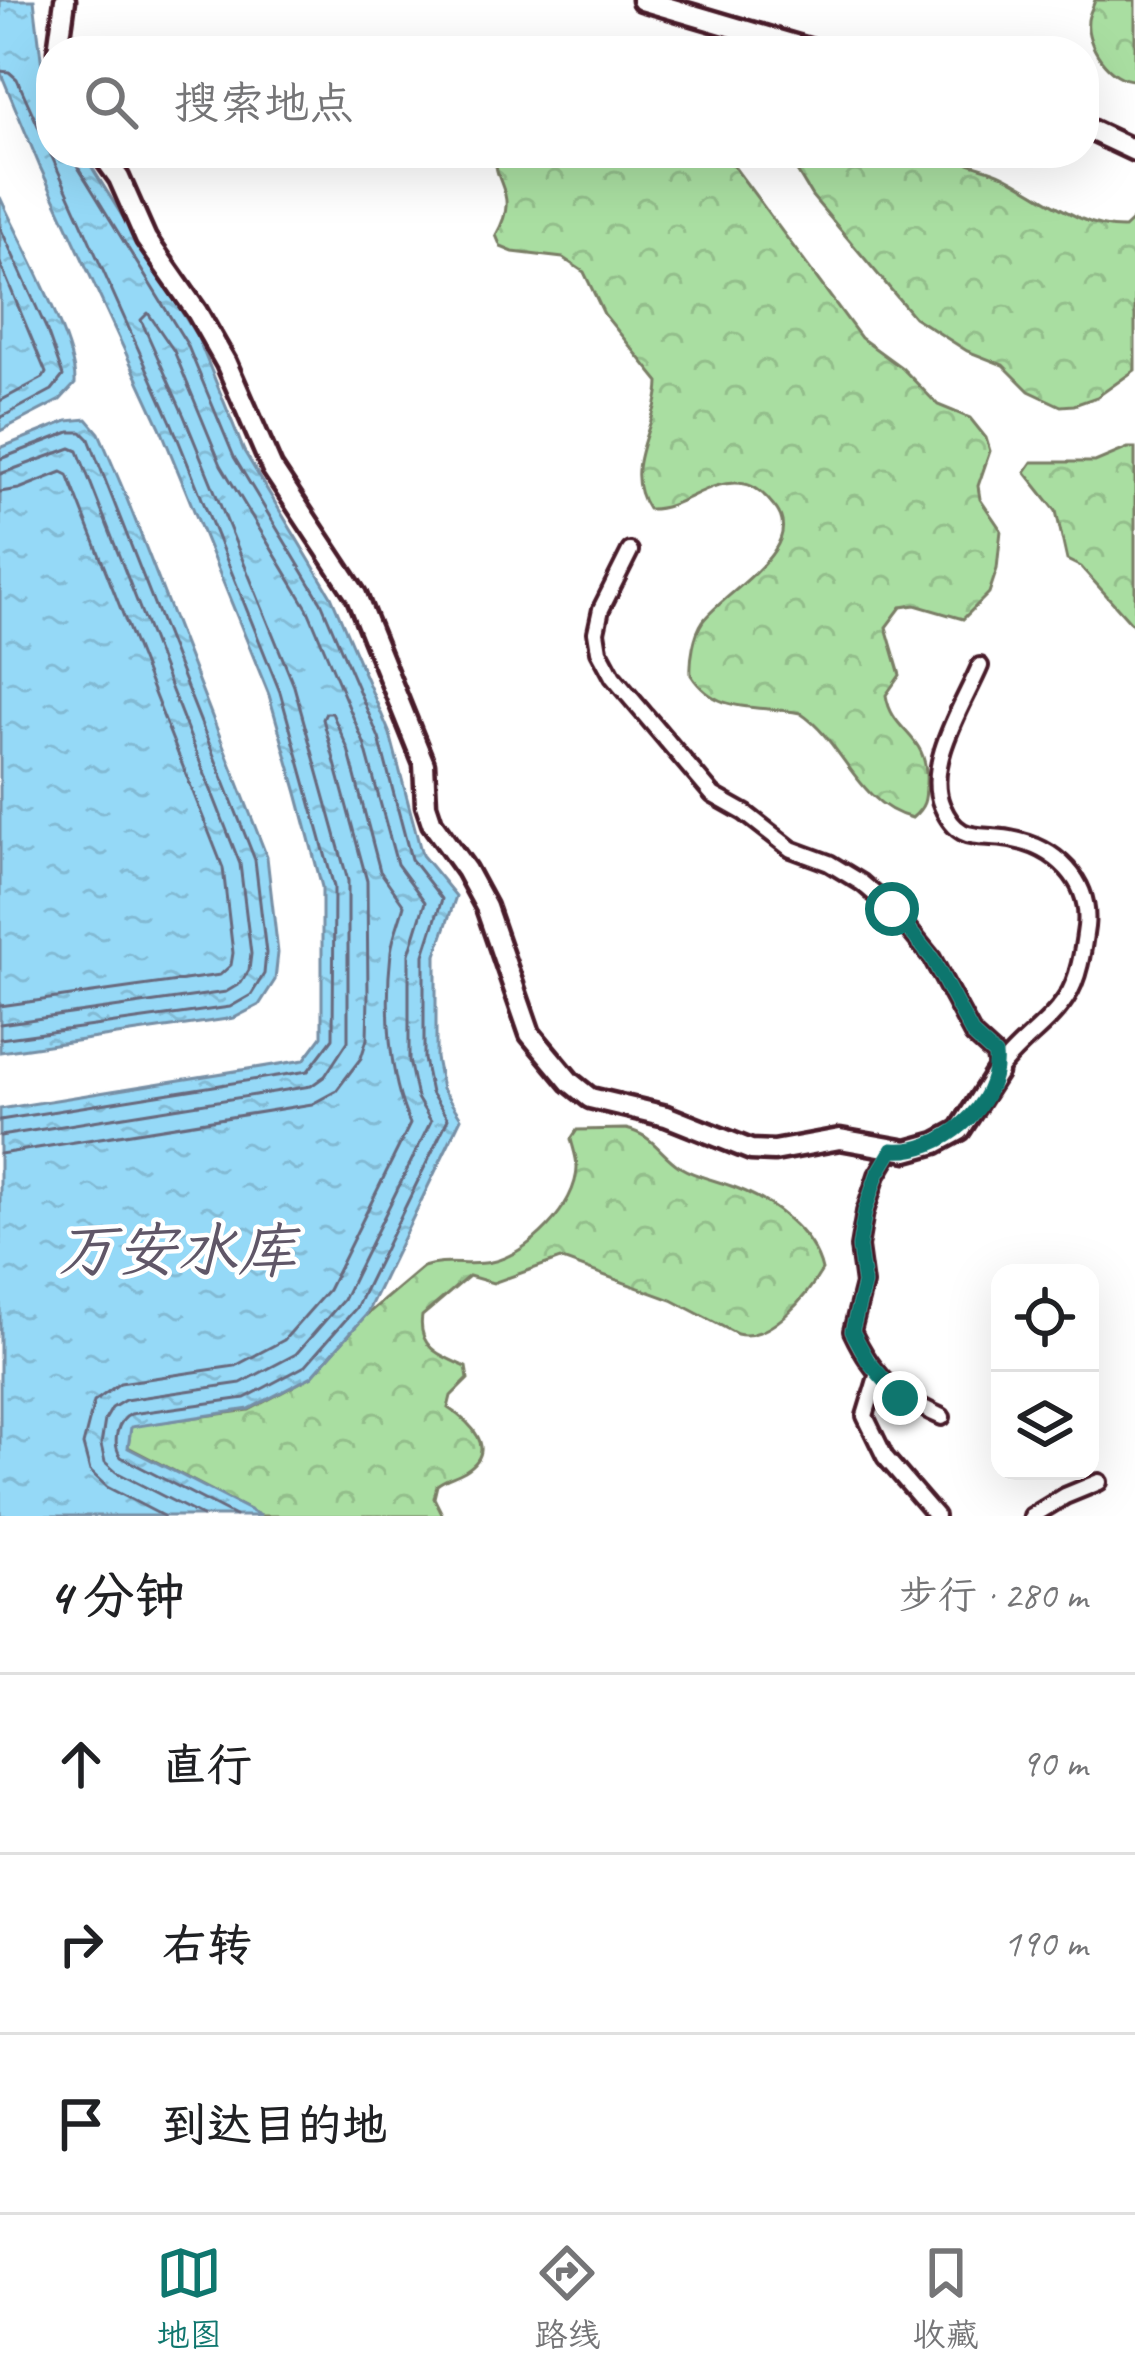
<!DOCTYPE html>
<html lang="zh">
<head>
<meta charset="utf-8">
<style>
  body { margin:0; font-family:Caveat,"LXGW WenKai TC",sans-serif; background:#f6f6f6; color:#202124 }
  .controls { position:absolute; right:36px; bottom:36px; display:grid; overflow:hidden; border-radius:24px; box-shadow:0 12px 48px #0002 }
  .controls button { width:108px; height:108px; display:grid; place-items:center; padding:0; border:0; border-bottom:3px solid #e0e0e0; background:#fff; color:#202124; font:60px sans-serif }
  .stop { position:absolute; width:36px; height:36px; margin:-27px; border:9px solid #0f766e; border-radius:50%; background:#fff }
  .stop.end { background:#0f766e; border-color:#fff; box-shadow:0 3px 12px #0008 }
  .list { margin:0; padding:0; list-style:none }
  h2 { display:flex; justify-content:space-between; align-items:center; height:156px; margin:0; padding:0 48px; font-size:51px }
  h2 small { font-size:39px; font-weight:400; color:#757577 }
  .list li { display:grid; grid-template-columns:78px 1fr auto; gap:36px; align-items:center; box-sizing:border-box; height:180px; padding:0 48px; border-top:3px solid #e0e0e0 }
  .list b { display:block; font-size:45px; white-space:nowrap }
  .list em { font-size:39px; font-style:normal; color:#757577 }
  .icon { flex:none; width:66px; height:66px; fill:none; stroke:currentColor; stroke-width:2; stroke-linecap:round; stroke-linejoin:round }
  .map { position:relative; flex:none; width:1135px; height:1516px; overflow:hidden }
  .search { position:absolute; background:#fff; box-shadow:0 12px 48px #0002; left:36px; right:36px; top:36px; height:132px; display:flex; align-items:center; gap:30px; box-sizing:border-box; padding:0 42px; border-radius:48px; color:#757577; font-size:45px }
  .sheet { height:696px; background:#fff }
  nav { display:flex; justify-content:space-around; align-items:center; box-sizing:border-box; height:168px; border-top:3px solid #e0e0e0; background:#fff; font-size:33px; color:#757577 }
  nav a { display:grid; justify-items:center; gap:6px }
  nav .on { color:#0f766e }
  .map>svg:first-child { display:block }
  .forest { fill:url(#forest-crowns); stroke:#7a7e66; stroke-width:3 }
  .water { fill:url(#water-ripples); stroke:#778fa5; stroke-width:3 }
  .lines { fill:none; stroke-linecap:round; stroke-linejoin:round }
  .shore { stroke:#68697d; stroke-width:3 }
  .street-casing { stroke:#4a1f2b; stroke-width:22 }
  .secondary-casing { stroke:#4a1f2b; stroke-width:27 }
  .street { stroke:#fff; stroke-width:14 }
  .secondary { stroke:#fff; stroke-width:18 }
  .route { stroke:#0f766e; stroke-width:15 }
  .labels { text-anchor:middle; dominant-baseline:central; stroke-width:9; stroke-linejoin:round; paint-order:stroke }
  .water-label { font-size:60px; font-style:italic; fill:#605768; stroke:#fff }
</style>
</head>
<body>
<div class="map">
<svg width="1135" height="1516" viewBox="0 0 1135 1516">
  <defs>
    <pattern id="forest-crowns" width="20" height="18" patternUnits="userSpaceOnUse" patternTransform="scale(3)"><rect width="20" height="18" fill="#a9dea1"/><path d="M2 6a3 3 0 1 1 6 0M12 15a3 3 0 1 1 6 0" fill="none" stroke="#93be8b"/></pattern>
    <pattern id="water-ripples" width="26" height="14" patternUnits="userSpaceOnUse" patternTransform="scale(3)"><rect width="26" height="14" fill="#95d9f7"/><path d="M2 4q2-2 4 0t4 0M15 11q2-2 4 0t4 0" fill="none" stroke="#82bad4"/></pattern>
  </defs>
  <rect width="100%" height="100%" fill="#fff"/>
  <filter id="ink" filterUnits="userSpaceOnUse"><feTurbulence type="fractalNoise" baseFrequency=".00833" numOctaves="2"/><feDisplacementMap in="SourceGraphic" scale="24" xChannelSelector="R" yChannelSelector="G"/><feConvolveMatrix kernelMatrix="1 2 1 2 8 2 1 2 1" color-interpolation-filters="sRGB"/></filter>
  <g filter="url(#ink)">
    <g class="forest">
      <path d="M1095,0H1135V80C1110,81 1085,45 1088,20C1089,13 1093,7 1095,0Z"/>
      <path d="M495,153H724L861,338L902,368L938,405L970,418L986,438L990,451L978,486L980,499L1001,530L997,569L989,593L963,619L915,605L901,607L886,627L900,675L886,695C892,735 929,733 926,783C926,800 925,807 912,818C855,803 845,743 800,713C759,704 717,716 691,675C690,659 694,634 703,621C723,593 810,547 774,506C767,497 756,486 745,484C708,477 683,510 648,509C620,466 658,427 659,382L604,314L584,272L563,258L513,252L501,247L496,235C520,192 494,188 495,153Z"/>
      <path d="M786,153H950C967,166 984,166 1003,175C1040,193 1080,229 1124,228L1135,218V370L1097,397L1074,405L1061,406L1029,391L1003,365L967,351L914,317L812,196Z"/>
      <polygon points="1128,448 1135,448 1135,627 1081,567 1067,560 1056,511 1025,472 1032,462 1095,462"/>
      <path d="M626,1129C653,1135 659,1153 680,1167C696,1177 716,1180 734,1187C770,1200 813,1231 822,1270C807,1296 770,1342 737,1334L672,1300L560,1259L493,1283L469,1276L422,1316C417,1348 441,1356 466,1367L468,1379L451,1396L448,1408C470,1422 500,1450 465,1471C455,1477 446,1478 437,1485L434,1498L443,1516H261L128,1447L131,1426L249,1410L312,1376L366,1315L423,1267C445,1259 468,1267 491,1262C527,1255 577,1206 577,1167C577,1158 573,1148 571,1139L577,1130Z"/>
    </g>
    <g class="water">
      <polygon points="0,0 34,0 44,83 51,95 51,153 83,153 198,338 244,451 331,596 390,734 422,855 456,896 436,955 436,1058 442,1089 461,1118 366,1315 312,1376 249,1409 131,1427 128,1448 261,1516 0,1516 0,1109 304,1060 322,1036 322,887 297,793 269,695 160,427 40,167 0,71"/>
      <path d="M0,197C19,239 77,343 75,384L60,400L0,431Z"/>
      <polygon points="87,419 99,433 123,489 267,857 278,953 275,980 259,1005 234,1018 0,1052 0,448 67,421"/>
    </g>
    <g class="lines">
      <g class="shore">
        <polyline points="0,71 9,72 17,79 171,422 280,692 334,887 333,1038 308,1071 0,1120"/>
        <path d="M74,153L76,164L187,344L234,457L321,602L379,738L411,859L442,899L424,955V1059L431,1093L448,1119L356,1308L305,1366L245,1398L131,1414C116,1421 112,1444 121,1457L235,1516"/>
        <polyline points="0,227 46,328 63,376 52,390 0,418"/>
        <polyline points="0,263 46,373 43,378 0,401"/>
        <polyline points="0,459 70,432 82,432 89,439 255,860 266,953 264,974 251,995 230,1007 0,1039"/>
        <polyline points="0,474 71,448 78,451 240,864 251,954 249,970 241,983 226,992 0,1024"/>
        <polyline points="0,492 19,489 62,472 68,475 223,868 233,953 231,965 220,975 0,1006"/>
        <polyline points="0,1136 311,1086 325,1076 348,1041 348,881 294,686 184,416 141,320 148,313 174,351 221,465 307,608 364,743 397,864 425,902 409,954 409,1060 417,1098 431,1121 343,1300 296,1354 241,1383 125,1400 112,1408 105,1420 101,1445 105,1462 116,1472 202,1516"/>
        <path d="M0,1154L312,1104L336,1091L361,1058L367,1039L368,995L367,881L323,719L326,713H332L348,749L380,871L404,905C400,920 393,936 391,952C385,1006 388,1075 410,1124L328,1290L284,1340L235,1366L120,1383L94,1402L83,1445L90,1471L107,1487L163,1516"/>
      </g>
      <defs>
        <g id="street">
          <polyline points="630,551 601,609 596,632 599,651 613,677 713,795 745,813 791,849 829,863 862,883 892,909 932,958 973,1035 995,1055 997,1072"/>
          <path d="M980,666C964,704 924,764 942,806C959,845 978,833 1010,839C1056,847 1091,881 1086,927C1083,950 1079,979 1066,998C1048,1026 1016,1044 997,1072"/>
          <path d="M892,1150L877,1175L865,1212L859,1247L864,1284L852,1331C874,1378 896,1396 942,1417"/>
          <polyline points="878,1373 865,1416 885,1457 936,1516"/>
          <polyline points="1032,1516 1065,1496 1099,1482"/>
        </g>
        <g id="secondary">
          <polyline points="642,0 815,51"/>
          <polyline points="58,51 65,0"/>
          <polyline points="1084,127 1135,151"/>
          <polyline points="101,153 119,178 146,239 197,312 226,363 272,468 356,595 424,764 426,805 432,823 466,870 486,907 530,1034 570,1082 590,1098 666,1116 751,1150 774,1151 840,1139 907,1151 936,1143 960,1130 997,1072"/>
        </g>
      </defs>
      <use href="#street" class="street-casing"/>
      <use href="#secondary" class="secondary-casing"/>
      <use href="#street" class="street"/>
      <use href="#secondary" class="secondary"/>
    </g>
  </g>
  <g class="lines" filter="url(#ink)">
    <path class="route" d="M892,909L932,958L973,1035L995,1055C1000,1105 941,1155 892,1150L877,1175L865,1211L859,1247L864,1284L852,1331L868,1361L900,1398"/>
  </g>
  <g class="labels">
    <g class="water-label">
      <text x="177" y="1250">万安水库</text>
    </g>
  </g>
</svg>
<div class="controls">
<button><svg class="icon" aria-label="locate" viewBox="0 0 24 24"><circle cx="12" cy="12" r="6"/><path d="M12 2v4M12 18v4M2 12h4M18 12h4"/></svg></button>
<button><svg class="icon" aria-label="layers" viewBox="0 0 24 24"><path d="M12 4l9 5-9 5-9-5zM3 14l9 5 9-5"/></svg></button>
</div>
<div class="stop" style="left:892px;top:909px"></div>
<div class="stop end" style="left:900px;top:1398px"></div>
<div class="search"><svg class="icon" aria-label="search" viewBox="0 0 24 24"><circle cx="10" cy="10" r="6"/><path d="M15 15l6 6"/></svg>搜索地点</div>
</div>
<section class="sheet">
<h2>4 分钟<small>步行 · 280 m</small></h2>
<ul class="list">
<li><svg class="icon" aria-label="ahead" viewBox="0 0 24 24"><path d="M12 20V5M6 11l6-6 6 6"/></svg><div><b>直行</b></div><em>90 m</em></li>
<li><svg class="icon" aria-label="right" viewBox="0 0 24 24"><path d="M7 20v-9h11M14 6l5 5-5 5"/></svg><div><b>右转</b></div><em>190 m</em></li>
<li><svg class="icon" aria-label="arrive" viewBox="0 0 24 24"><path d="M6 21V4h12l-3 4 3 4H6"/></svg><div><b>到达目的地</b></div></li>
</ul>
</section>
<nav>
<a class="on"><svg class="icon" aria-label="map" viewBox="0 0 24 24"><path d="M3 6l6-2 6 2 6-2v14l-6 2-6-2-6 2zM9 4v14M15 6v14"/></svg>地图</a>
<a><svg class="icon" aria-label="directions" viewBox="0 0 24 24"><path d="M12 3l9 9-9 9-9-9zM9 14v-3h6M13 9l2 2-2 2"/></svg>路线</a>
<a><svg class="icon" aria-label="saved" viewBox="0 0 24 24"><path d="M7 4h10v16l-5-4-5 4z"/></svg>收藏</a>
</nav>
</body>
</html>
